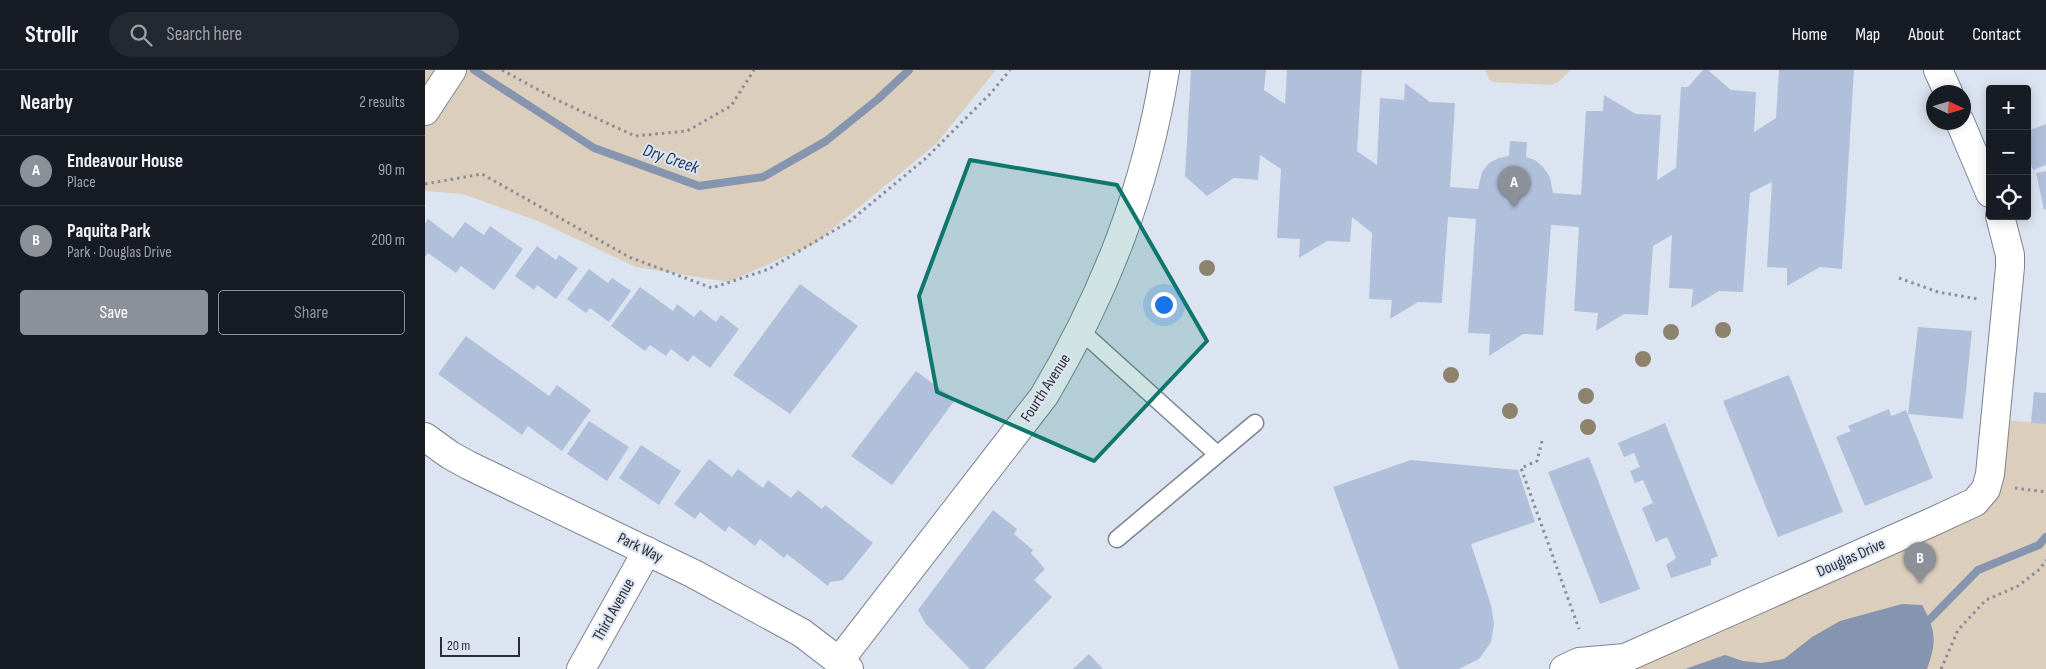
<!DOCTYPE html>
<html lang="en">
<head>
<meta charset="utf-8">
<style>
  body { margin:0; font-family:"Sofia Sans Condensed",sans-serif; background:#242831; color:#f1f3f6 }
  .controls { position:absolute; right:15px; top:15px; display:grid; overflow:hidden; border-radius:5px; box-shadow:0 2px 12px #0003 }
  .controls button { width:45px; height:45px; display:grid; place-items:center; padding:0; border:0; border-bottom:1px solid #363941; background:#171b24; color:#f1f3f6; font:25px sans-serif }
  .compass { position:absolute; left:1501px; top:15px; width:45px; height:45px; border-radius:50%; background:#171b24; box-shadow:0 2px 12px #0003; rotate:94deg }
  .scale { position:absolute; left:15px; bottom:12px; width:80px; box-sizing:border-box; padding-left:5px; border:2px solid #2c2e34; border-top:0; font-size:14px; line-height:18px; white-space:nowrap; color:#2c2e34; -webkit-text-stroke:4px #dce4f1; paint-order:stroke }
  .you { position:absolute; left:738px; top:234px; width:18px; height:18px; margin:-12px; border:4px solid #fff; border-radius:50%; background:#1a73e8; box-shadow:0 0 0 8px #1a73e833 }
  .badge { display:grid; place-items:center; width:32px; height:32px; border-radius:50%; background:#8c9099; color:#fff; font-size:16px; font-weight:700 }
  .pin { position:absolute; translate:-50% -41px; filter:drop-shadow(0 1px 2px #0008) }
  .pin::after { content:''; position:absolute; top:26px; width:18px; height:15px; background:inherit; clip-path:polygon(0 0,100% 0,50% 100%) }
  .list { margin:0; padding:0; list-style:none }
  h2 { display:flex; justify-content:space-between; align-items:center; height:65px; margin:0; padding:0 20px; font-size:21px }
  h2 small { font-size:16px; font-weight:400; color:#9ea1a6 }
  .list li { display:grid; grid-template-columns:32px 1fr auto; gap:15px; align-items:center; box-sizing:border-box; height:70px; padding:0 20px; border-top:1px solid #363941 }
  .list b { display:block; font-size:19px; white-space:nowrap }
  .list p { margin:0; font-size:16px; white-space:nowrap; color:#9ea1a6 }
  .list em { font-size:16px; font-style:normal; color:#9ea1a6 }
  .actions { display:flex; gap:10px; padding:15px 20px }
  .actions a { flex:1; padding:11px 0; border:1px solid #8c9099; border-radius:5px; text-align:center; font-size:18px; color:#8c9099 }
  .actions .main { background:#8c9099; color:#fff }
  .icon { flex:none; width:28px; height:28px; fill:none; stroke:currentColor; stroke-width:2; stroke-linecap:round; stroke-linejoin:round }
  .map { position:relative; flex:none; width:1621px; height:599px; overflow:hidden }
  header { display:flex; align-items:center; gap:30px; box-sizing:border-box; height:70px; padding:0 25px; background:#171b24; border-bottom:1px solid #363941 }
  header strong { font-size:24px }
  nav { display:flex; gap:28px; margin-inline-start:auto; font-size:18px }
  .search { width:350px; height:45px; background:#242831; display:flex; align-items:center; gap:12px; box-sizing:border-box; padding:0 18px; border-radius:28px; color:#9ea1a6; font-size:19px }
  main { display:flex }
  aside { flex:1; background:#171b24 }
  .map>svg:first-child { display:block }
  .green { fill:#dbcebc }
  .water { fill:#8695af }
  .lines { fill:none; stroke-linecap:round; stroke-linejoin:round }
  .stream { stroke:#8695af; stroke-width:8 }
  .building { fill:#b0c0db }
  .lane-casing { stroke:#7d8490; stroke-width:19 }
  .street-casing { stroke:#7d8490; stroke-width:30 }
  .path { stroke:#888d97; stroke-width:3; stroke-dasharray:2.5 4; stroke-linecap:butt }
  .lane { stroke:#fff; stroke-width:16 }
  .street { stroke:#fff; stroke-width:28 }
  .tree { fill:#8d826c }
  .marked { fill:#0f766e; fill-opacity:0.2; stroke:#0f766e; stroke-width:4; stroke-linejoin:round }
  .labels { text-anchor:middle; dominant-baseline:central; stroke-width:4; stroke-linejoin:round; paint-order:stroke }
  .street-label { font-size:16px; fill:#2c2e34; stroke:#dce4f1 }
  .water-label { font-size:18px; font-style:italic; fill:#253a61; stroke:#dce4f1 }
</style>
</head>
<body>
<header>
<strong>Strollr</strong>
<div class="search"><svg class="icon" aria-label="search" viewBox="0 0 24 24"><circle cx="10" cy="10" r="6"/><path d="M15 15l6 6"/></svg>Search here</div>
<nav><a>Home</a><a>Map</a><a>About</a><a>Contact</a></nav>
</header>
<main>
<aside>
<h2>Nearby<small>2 results</small></h2>
<ul class="list">
<li><span class="badge">A</span><div><b>Endeavour House</b><p>Place</p></div><em>90 m</em></li>
<li><span class="badge">B</span><div><b>Paquita Park</b><p>Park · Douglas Drive</p></div><em>200 m</em></li>
</ul>
<div class="actions"><a class="main">Save</a><a>Share</a></div>
</aside>
<div class="map">
<svg width="1621" height="599" viewBox="0 0 1621 599">
  <rect width="100%" height="100%" fill="#dce4f1"/>
  <g class="green">
    <polygon points="0,0 571,0 511,74 389,174 303,212 211,197 113,151 38,124 0,121"/>
    <polygon points="1060,0 1146,0 1133,12 1126,15 1068,12 1064,9"/>
    <polygon points="1570,350 1621,353 1621,599 1204,599 1550,432"/>
  </g>
  <path class="water" d="M1477,534L1497,535C1511,560 1512,572 1502,599H1260L1300,585L1318,591L1336,593L1359,589L1387,567L1415,551Z"/>
  <g class="lines">
    <g class="stream">
      <polyline points="49,0 169,78 274,116 338,107 401,71 453,29 484,0"/>
      <polyline points="1505,549 1553,500 1614,475 1621,467"/>
    </g>
  </g>
  <g class="building">
    <polygon points="766,0 841,0 839,20 860,34 862,0 937,0 932,81 952,95 955,28 979,30 980,13 1005,32 1030,33 1025,117 1053,119 1057,102 1064,93 1074,88 1084,86 1085,71 1102,72 1101,87 1110,90 1118,97 1125,107 1128,123 1156,125 1161,41 1178,41 1179,25 1211,44 1236,45 1232,110 1251,98 1256,17 1263,17 1278,0 1283,0 1306,20 1331,22 1329,62 1351,48 1354,0 1429,0 1417,199 1395,197 1362,216 1362,198 1342,197 1347,112 1325,123 1318,222 1294,221 1266,238 1268,219 1244,218 1247,165 1228,176 1223,245 1199,244 1171,261 1173,243 1149,241 1154,157 1126,155 1118,265 1098,264 1064,286 1065,264 1043,263 1051,149 1023,147 1017,233 993,232 965,249 967,230 944,229 947,163 927,147 925,172 902,171 874,188 875,169 852,168 856,99 835,85 833,110 809,108 782,126 760,106"/>
    <polygon points="1621,54 1621,95 1608,100 1602,84 1602,61"/>
    <polygon points="1621,101 1621,139 1619,140 1611,103"/>
    <polygon points="3,149 28,168 40,152 59,165 65,156 98,179 69,220 36,196 31,203 3,183 0,187 0,154"/>
    <polygon points="112,176 131,190 134,185 153,198 131,229 112,215 109,220 90,206"/>
    <polygon points="164,199 183,213 187,208 206,221 184,252 165,238 161,243 142,229"/>
    <polygon points="375,214 433,256 365,344 308,305"/>
    <polygon points="215,217 248,241 252,234 269,247 275,240 291,252 296,245 314,259 285,298 268,285 263,292 246,279 241,286 225,275 220,281 186,256"/>
    <polygon points="1493,257 1547,261 1538,349 1483,344"/>
    <polygon points="41,266 124,326 132,315 166,340 137,381 103,356 97,365 13,304"/>
    <polygon points="491,301 530,330 467,415 426,386"/>
    <polygon points="1364,305 1418,442 1353,467 1298,331"/>
    <polygon points="1609,322 1621,323 1621,354 1606,353"/>
    <polygon points="1464,339 1466,346 1481,340 1508,408 1440,436 1411,367 1426,361 1423,356"/>
    <polygon points="164,351 204,377 182,411 142,384"/>
    <polygon points="1240,353 1293,486 1286,489 1286,495 1246,508 1241,495 1251,488 1242,467 1231,472 1217,438 1228,433 1218,410 1210,413 1205,401 1215,397 1209,383 1199,387 1193,373"/>
    <polygon points="216,375 256,401 234,435 194,408"/>
    <polygon points="1164,387 1215,519 1175,534 1123,402"/>
    <polygon points="284,389 307,407 313,399 338,418 343,410 366,428 373,420 397,439 400,435 448,473 418,510 405,512 403,516 362,484 359,488 335,469 330,476 304,456 300,462 275,442 270,449 249,434"/>
    <polygon points="986,390 1093,400 1110,452 1046,474 1066,535 1069,554 1066,572 1054,589 1034,599 974,599 908,417"/>
    <polygon points="568,440 592,459 589,464 608,480 606,483 620,499 609,510 627,527 559,599 545,599 501,554 493,540"/>
    <polygon points="664,584 678,599 648,599"/>
  </g>
  <g class="lines">
    <defs>
      <g id="lane">
        <polyline points="656,261 792,384"/>
        <polyline points="692,469 830,353"/>
      </g>
      <g id="street">
        <polyline points="1513,0 1523,22"/>
        <polyline points="0,41 27,0"/>
        <polyline points="1535,52 1565,123"/>
        <polyline points="0,367 25,385 43,395 269,504 377,563 424,599"/>
        <path d="M414,591L619,326C680,223 721,119 740,0"/>
        <polyline points="156,599 222,481"/>
        <polyline points="1139,599 1154,592 1200,588 1507,452 1550,432 1561,419 1565,404 1585,197 1585,185 1575,146"/>
      </g>
    </defs>
    <use href="#lane" class="lane-casing"/>
    <use href="#street" class="street-casing"/>
    <g class="path">
      <polyline points="77,0 132,30 210,66 262,61 306,36 329,0"/>
      <polyline points="0,114 57,104 204,187 287,218 344,199 425,151 500,89 566,23 585,0"/>
      <polyline points="1474,208 1513,222 1553,229"/>
      <polyline points="1117,371 1112,391 1096,398 1154,559"/>
      <polyline points="1590,418 1621,422"/>
      <polyline points="1516,599 1533,560 1561,530 1593,516 1615,499 1621,490"/>
    </g>
    <use href="#lane" class="lane"/>
    <use href="#street" class="street"/>
  </g>
  <g class="tree">
    <circle cx="782" cy="198" r="8"/>
    <circle cx="1298" cy="260" r="8"/>
    <circle cx="1246" cy="262" r="8"/>
    <circle cx="1218" cy="289" r="8"/>
    <circle cx="1026" cy="305" r="8"/>
    <circle cx="1161" cy="326" r="8"/>
    <circle cx="1085" cy="341" r="8"/>
    <circle cx="1163" cy="357" r="8"/>
  </g>
  <path class="marked" d="M545,90L692,115L782,271L669,391L512,322L494,226Z"/>
  <g class="labels">
    <g class="street-label">
      <text transform="translate(621 318) rotate(-57)">Fourth Avenue</text>
      <text transform="translate(215 478) rotate(26)">Park Way</text>
      <text transform="translate(1426 488) rotate(-24)">Douglas Drive</text>
      <text transform="translate(189 540) rotate(-61)">Third Avenue</text>
    </g>
    <g class="water-label">
      <text transform="translate(246 89) rotate(19)">Dry Creek</text>
    </g>
  </g>
</svg>
<div class="controls">
<button>+</button>
<button>−</button>
<button><svg class="icon" aria-label="locate" viewBox="0 0 24 24"><circle cx="12" cy="12" r="6"/><path d="M12 2v4M12 18v4M2 12h4M18 12h4"/></svg></button>
</div>
<svg class="compass" viewBox="-18 -18 36 36"><path d="M0-13l5 13h-10z" fill="#e53935"/><path d="M0 13l5-13h-10z" fill="#9ea1a6"/></svg>
<div class="scale">20 m</div>
<div class="you"></div>
<div class="pin badge" style="left:1089px;top:137px">A</div>
<div class="pin badge" style="left:1495px;top:513px">B</div>
</div>
</main>
</body>
</html>
